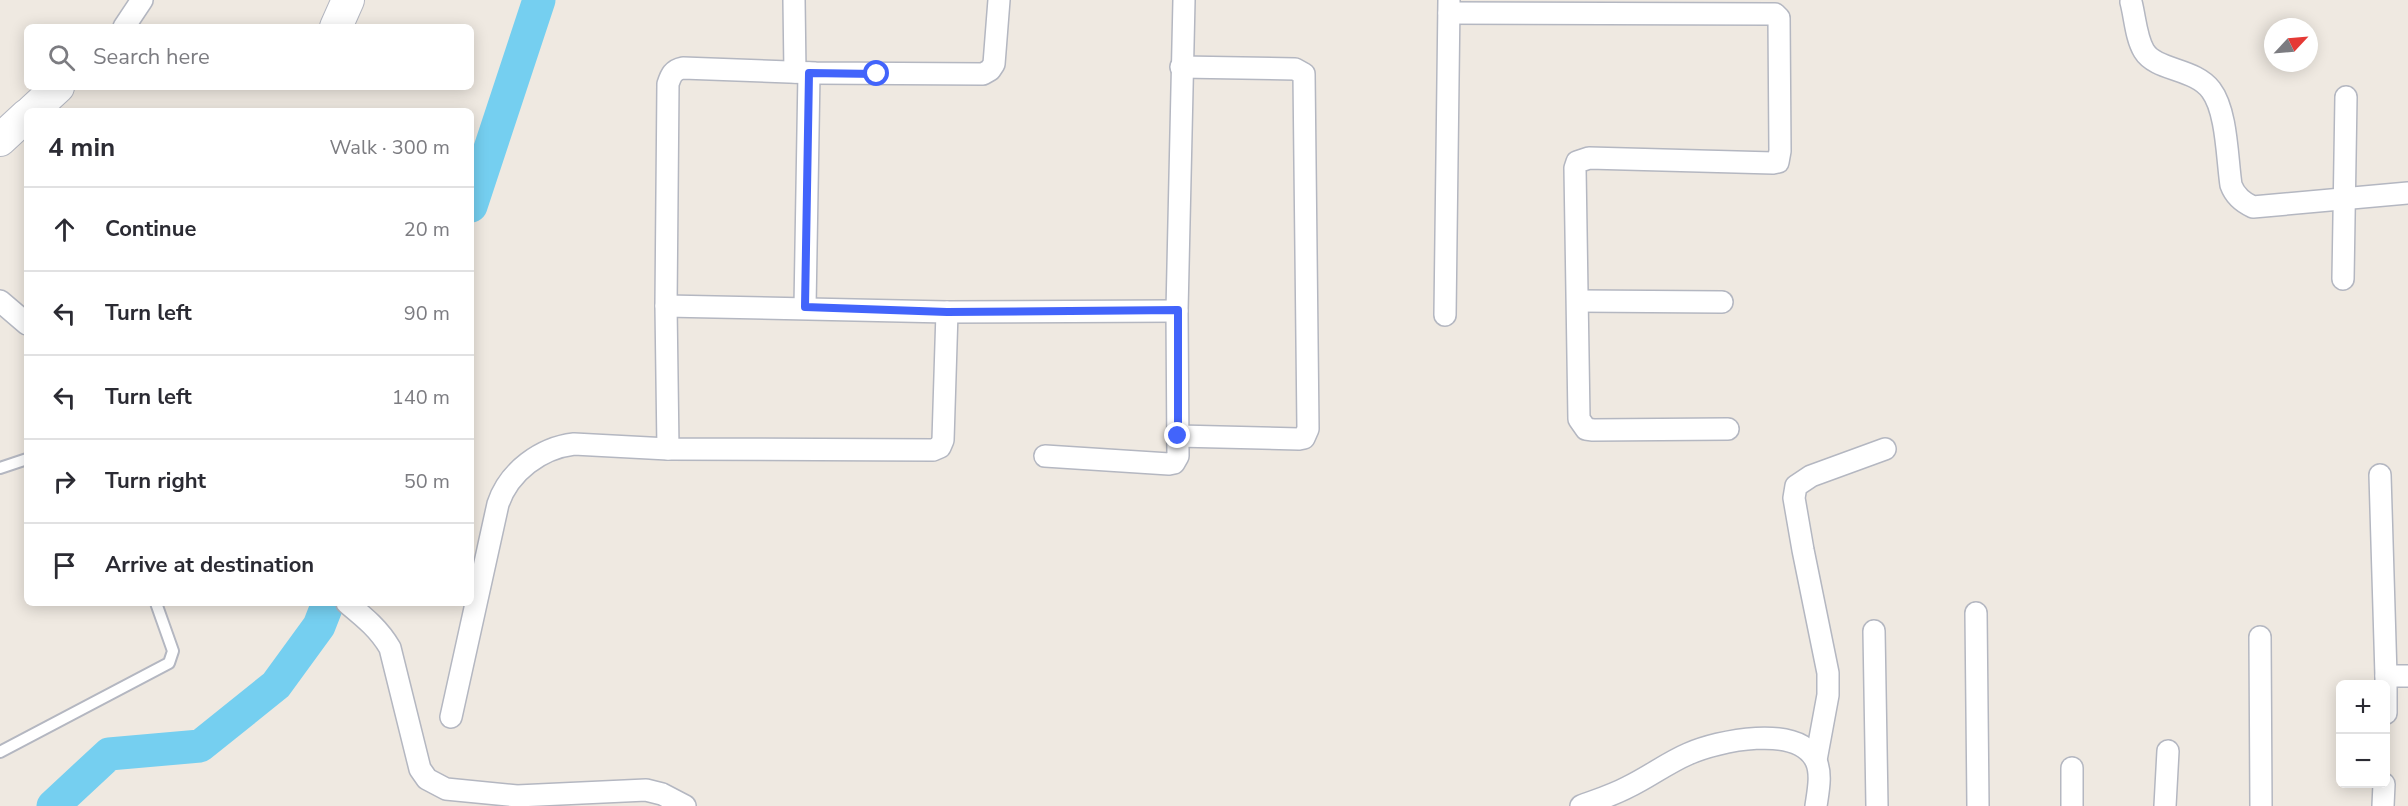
<!DOCTYPE html>
<html lang="en">
<head>
<meta charset="utf-8">
<style>
  body { margin:0; font-family:"Nunito Sans",sans-serif; background:#f7f7f7; color:#2b2b33 }
  .controls { position:absolute; right:18px; bottom:18px; display:grid; overflow:hidden; border-radius:9px; box-shadow:0 3px 15px #0003 }
  .controls button { width:54px; height:54px; display:grid; place-items:center; padding:0; border:0; border-bottom:2px solid #e1e1e2; background:#fff; color:#2b2b33; font:30px sans-serif }
  .compass { position:absolute; left:2264px; top:18px; width:54px; height:54px; border-radius:50%; background:#fff; box-shadow:0 3px 15px #0003; rotate:64deg }
  .stop { position:absolute; width:18px; height:18px; margin:-14px; border:4px solid #4264fb; border-radius:50%; background:#fff }
  .stop.end { background:#4264fb; border-color:#fff; box-shadow:0 2px 6px #0008 }
  .list { margin:0; padding:0; list-style:none }
  h2 { display:flex; justify-content:space-between; align-items:center; height:78px; margin:0; padding:0 24px; font-size:26px }
  h2 small { font-size:20px; font-weight:400; color:#7c7c81 }
  .list li { display:grid; grid-template-columns:39px 1fr auto; gap:18px; align-items:center; box-sizing:border-box; height:84px; padding:0 24px; border-top:2px solid #e1e1e2 }
  .list b { display:block; font-size:22px; white-space:nowrap }
  .list em { font-size:20px; font-style:normal; color:#7c7c81 }
  .icon { flex:none; width:33px; height:33px; fill:none; stroke:currentColor; stroke-width:2; stroke-linecap:round; stroke-linejoin:round }
  .map { position:relative; flex:none; width:2408px; height:806px; overflow:hidden }
  .search { position:absolute; background:#fff; box-shadow:0 3px 15px #0003; left:24px; top:24px; width:450px; height:66px; display:flex; align-items:center; gap:15px; box-sizing:border-box; padding:0 21px; border-radius:9px; color:#7c7c81; font-size:22px }
  .panel { position:absolute; background:#fff; box-shadow:0 3px 15px #0003; left:24px; top:108px; width:450px; height:498px; border-radius:9px }
  .map>svg:first-child { display:block }
  .lines { fill:none; stroke-linecap:round; stroke-linejoin:round }
  .river { stroke:#75cff0; stroke-width:33 }
  .lane-casing { stroke:#b4b7c1; stroke-width:14 }
  .street-casing { stroke:#b4b7c1; stroke-width:24 }
  .secondary-casing { stroke:#b4b7c1; stroke-width:34 }
  .lane { stroke:#fff; stroke-width:10 }
  .street { stroke:#fff; stroke-width:21 }
  .secondary { stroke:#fff; stroke-width:32 }
  .route { stroke:#4264fb; stroke-width:8 }
</style>
</head>
<body>
<div class="map">
<svg width="2408" height="806" viewBox="0 0 2408 806">
  <rect width="100%" height="100%" fill="#efe9e1"/>
  <g class="lines">
    <g class="river">
      <polyline points="471,206 539,0"/>
      <polyline points="53,806 109,754 200,746 276,685 319,626 328,603"/>
    </g>
    <defs>
      <g id="lane">
        <polyline points="0,468 27,459"/>
        <polyline points="0,752 169,663 173,651 156,603"/>
      </g>
      <g id="street">
        <polyline points="794,0 795,72"/>
        <path d="M2131,2C2135,17 2136,38 2144,51C2156,71 2195,68 2211,90C2227,111 2227,158 2231,185C2235,196 2242,202 2253,207L2408,193"/>
        <polyline points="1449,13 1769,14 1775,14 1779,18 1780,151 1778,162 1773,163 1589,158 1577,162 1575,168 1579,419 1586,429 1593,430 1728,429"/>
        <polyline points="124,27 142,0"/>
        <polyline points="2343,279 2346,97"/>
        <polyline points="0,301 27,324"/>
        <polyline points="1578,301 1722,302"/>
        <polyline points="666,306 947,312 1177,311"/>
        <polyline points="805,307 809,73"/>
        <polyline points="1445,315 1449,1"/>
        <polyline points="1178,436 1299,439 1304,438 1308,429 1304,74 1295,69 1181,67"/>
        <path d="M668,449L666,306L668,84C671,75 673,70 683,68L816,73L983,74L990,70L994,64L999,0"/>
        <polyline points="1045,456 1169,464 1174,463 1178,456 1177,311 1184,0"/>
        <polyline points="2380,475 2386,676 2386,713"/>
        <path d="M347,603C364,617 379,629 390,648L420,769L427,779L446,789L517,796L646,790L662,794L685,806"/>
        <polyline points="1976,613 1978,806"/>
        <polyline points="1874,631 1877,806"/>
        <polyline points="2260,637 2261,806"/>
        <polyline points="2386,676 2408,676"/>
        <path d="M451,717L498,504C509,471 541,448 574,444L668,449L933,450L940,447L943,440L947,312"/>
        <polyline points="1816,760 1828,695 1828,673 1803,550 1794,498 1796,486 1811,476 1885,449"/>
        <path d="M1581,806C1597,800 1613,795 1628,787C1649,777 1667,763 1688,754C1717,741 1798,723 1816,761C1822,774 1818,792 1816,806"/>
        <polyline points="2072,806 2072,768"/>
        <polyline points="2165,806 2168,751"/>
        <polyline points="2383,806 2384,784"/>
      </g>
      <g id="secondary">
        <polyline points="336,27 348,0"/>
        <polyline points="32,111 58,87"/>
        <polyline points="0,140 27,115"/>
      </g>
    </defs>
    <use href="#lane" class="lane-casing"/>
    <use href="#street" class="street-casing"/>
    <use href="#secondary" class="secondary-casing"/>
    <use href="#lane" class="lane"/>
    <use href="#street" class="street"/>
    <use href="#secondary" class="secondary"/>
  </g>
  <g class="lines">
    <polyline class="route" points="877,74 809,73 805,307 947,312 1178,310 1178,436"/>
  </g>
</svg>
<div class="controls">
<button>+</button>
<button>−</button>
</div>
<svg class="compass" viewBox="-18 -18 36 36"><path d="M0-13l5 13h-10z" fill="#e53935"/><path d="M0 13l5-13h-10z" fill="#7c7c81"/></svg>
<div class="stop" style="left:877px;top:74px"></div>
<div class="stop end" style="left:1178px;top:436px"></div>
<div class="search"><svg class="icon" aria-label="search" viewBox="0 0 24 24"><circle cx="10" cy="10" r="6"/><path d="M15 15l6 6"/></svg>Search here</div>
<section class="panel">
<h2>4 min<small>Walk · 300 m</small></h2>
<ul class="list">
<li><svg class="icon" aria-label="ahead" viewBox="0 0 24 24"><path d="M12 20V5M6 11l6-6 6 6"/></svg><div><b>Continue</b></div><em>20 m</em></li>
<li><svg class="icon" aria-label="left" viewBox="0 0 24 24"><path d="M17 20v-9H6M10 6l-5 5 5 5"/></svg><div><b>Turn left</b></div><em>90 m</em></li>
<li><svg class="icon" aria-label="left" viewBox="0 0 24 24"><path d="M17 20v-9H6M10 6l-5 5 5 5"/></svg><div><b>Turn left</b></div><em>140 m</em></li>
<li><svg class="icon" aria-label="right" viewBox="0 0 24 24"><path d="M7 20v-9h11M14 6l5 5-5 5"/></svg><div><b>Turn right</b></div><em>50 m</em></li>
<li><svg class="icon" aria-label="arrive" viewBox="0 0 24 24"><path d="M6 21V4h12l-3 4 3 4H6"/></svg><div><b>Arrive at destination</b></div></li>
</ul>
</section>
</div>
</body>
</html>
